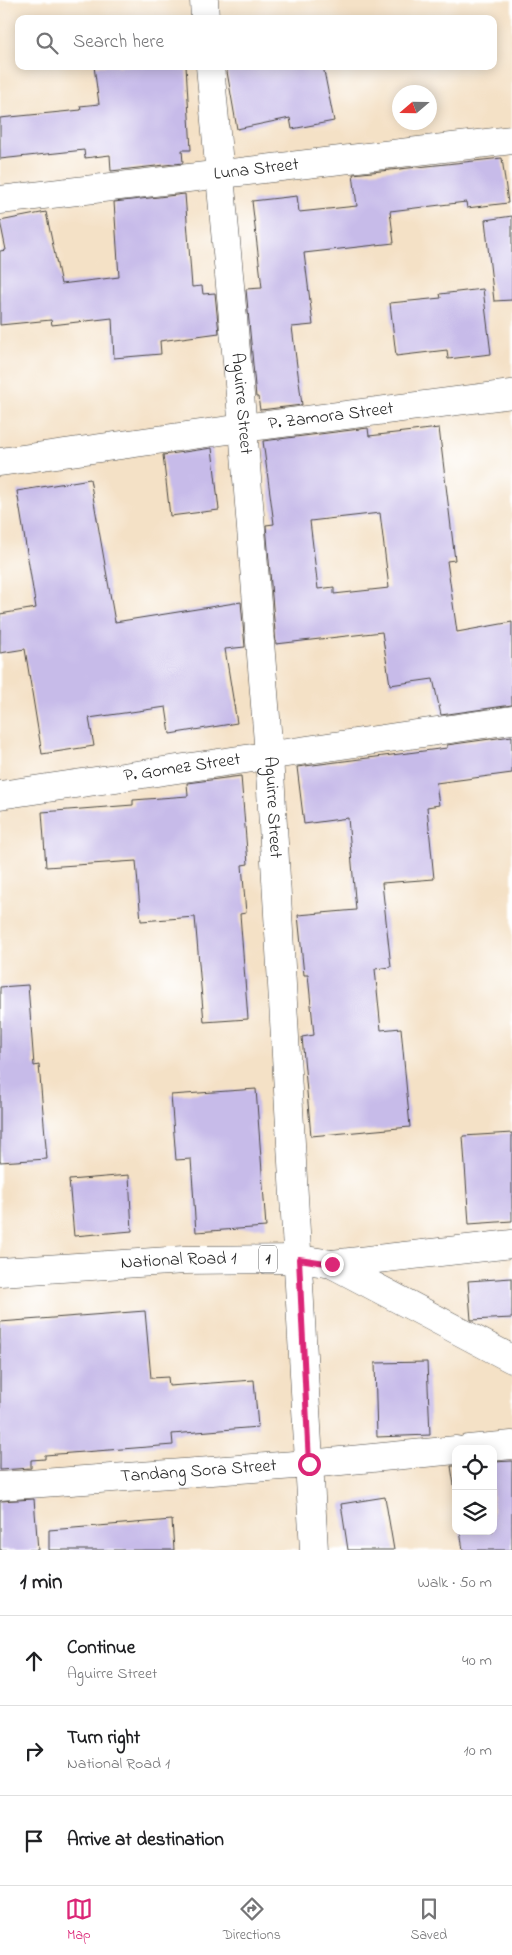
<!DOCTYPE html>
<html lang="en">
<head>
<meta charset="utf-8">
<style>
  body { margin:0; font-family:"Indie Flower",sans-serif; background:#f2f2f2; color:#202124 }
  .controls { position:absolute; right:15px; bottom:15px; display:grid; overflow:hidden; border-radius:10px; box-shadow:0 2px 12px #0003 }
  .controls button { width:45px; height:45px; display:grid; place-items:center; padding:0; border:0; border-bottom:1px solid #e0e0e0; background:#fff; color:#202124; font:25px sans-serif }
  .compass { position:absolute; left:392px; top:85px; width:45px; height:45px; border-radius:50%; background:#fff; box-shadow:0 2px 12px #0003; rotate:250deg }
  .stop { position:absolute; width:15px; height:15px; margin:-11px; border:4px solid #db2777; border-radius:50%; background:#fff }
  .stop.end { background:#db2777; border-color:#fff; box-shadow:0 1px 5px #0008 }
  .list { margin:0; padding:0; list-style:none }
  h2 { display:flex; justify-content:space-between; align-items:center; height:65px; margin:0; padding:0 20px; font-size:21px }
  h2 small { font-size:16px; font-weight:400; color:#757577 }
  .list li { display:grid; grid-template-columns:32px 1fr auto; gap:15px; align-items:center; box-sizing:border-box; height:90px; padding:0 20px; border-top:1px solid #e0e0e0 }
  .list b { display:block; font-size:19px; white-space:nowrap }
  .list p { margin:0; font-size:16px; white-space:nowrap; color:#757577 }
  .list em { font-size:16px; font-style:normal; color:#757577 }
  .icon { flex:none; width:28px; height:28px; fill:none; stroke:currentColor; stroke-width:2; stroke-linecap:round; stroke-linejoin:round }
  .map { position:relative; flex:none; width:512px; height:1550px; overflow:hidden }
  .search { position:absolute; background:#fff; box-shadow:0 2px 12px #0003; left:15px; right:15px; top:15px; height:55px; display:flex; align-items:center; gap:12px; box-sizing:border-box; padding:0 18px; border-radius:10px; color:#757577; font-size:19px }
  .sheet { height:335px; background:#fff }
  nav { display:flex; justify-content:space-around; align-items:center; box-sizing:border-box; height:70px; border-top:1px solid #e0e0e0; background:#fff; font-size:14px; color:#757577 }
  nav a { display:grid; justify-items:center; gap:2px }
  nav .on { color:#db2777 }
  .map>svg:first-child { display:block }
  .building { fill:#c7bbe9; fill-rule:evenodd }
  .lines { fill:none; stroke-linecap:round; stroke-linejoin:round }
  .street-casing { stroke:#494642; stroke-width:29 }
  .primary-casing { stroke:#494642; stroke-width:29 }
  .street { stroke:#fff; stroke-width:28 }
  .primary { stroke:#fff; stroke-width:28 }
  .route { stroke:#db2777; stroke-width:6 }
  .labels { text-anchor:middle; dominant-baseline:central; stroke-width:4.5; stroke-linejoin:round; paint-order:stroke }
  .shield { fill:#fff; stroke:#6b6b6b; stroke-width:1 }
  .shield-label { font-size:16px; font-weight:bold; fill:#2b2b2b }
  .street-label { font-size:18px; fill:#2b2b2b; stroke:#fff }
</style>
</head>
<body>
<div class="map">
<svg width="512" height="1550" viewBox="0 0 512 1550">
  <rect width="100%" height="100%" fill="#fff"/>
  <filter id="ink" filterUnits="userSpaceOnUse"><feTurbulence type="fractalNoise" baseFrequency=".02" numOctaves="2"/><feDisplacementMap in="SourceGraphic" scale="10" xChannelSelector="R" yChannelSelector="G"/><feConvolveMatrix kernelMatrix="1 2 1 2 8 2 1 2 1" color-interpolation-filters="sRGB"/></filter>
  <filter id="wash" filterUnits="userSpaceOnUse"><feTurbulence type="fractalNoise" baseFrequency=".0096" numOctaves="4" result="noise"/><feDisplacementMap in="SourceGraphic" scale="20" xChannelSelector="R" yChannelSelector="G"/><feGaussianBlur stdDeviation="1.12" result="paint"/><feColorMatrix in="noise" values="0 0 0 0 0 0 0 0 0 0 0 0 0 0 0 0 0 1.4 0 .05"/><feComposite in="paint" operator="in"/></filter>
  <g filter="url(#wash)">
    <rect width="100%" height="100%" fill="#f4e1c6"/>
    <g id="blocks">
      <g class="building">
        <polygon points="94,66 186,66 191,150 182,150 183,163 111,171 110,155 85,158 84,150 0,159 0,118 81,110 80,106 99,104"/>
        <polygon points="226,66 323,66 334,121 292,129 290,118 237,129"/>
        <polygon points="502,158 508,203 467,208 466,202 390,211 394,243 304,253 313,325 292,327 302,405 260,410 258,397 256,397 246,289 262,288 252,201 297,196 299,212 357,206 353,174"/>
        <polygon points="185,194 192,287 202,286 203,294 215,293 219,333 160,341 161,354 114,358 112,318 52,325 51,320 0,325 0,251 6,250 0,221 46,212 61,284 119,277 114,202"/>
        <polygon points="512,216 512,300 494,301 485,220"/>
        <polygon points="483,289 491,354 448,359 447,350 396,356 390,303 441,298 440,294"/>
        <path d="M368,428L369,436L439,428L455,560L447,561L457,632L512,622V705L441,715L433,679L390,685L382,632L276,644L266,525L274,524L263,441ZM380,513L389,588L334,594V587L318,589L310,521Z"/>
        <polygon points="212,448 219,510 170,516 163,455"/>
        <polygon points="90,479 115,622 241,602 245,647 225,649 237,723 170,734 166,707 89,718 94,746 42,754 25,649 0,653 0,614 36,608 17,491"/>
        <polygon points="512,736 512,773 436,783 439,805 427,807 434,879 382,883 391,967 375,969 381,1030 401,1028 410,1127 311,1136 302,1037 314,1035 308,975 304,975 298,915 356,910 348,818 304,824 297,767 447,748 447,745"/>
        <polygon points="241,776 248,864 242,865 246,913 240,914 248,1019 204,1022 195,917 141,921 136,861 46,867 42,812 133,805 133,800 188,796 187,783"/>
        <polygon points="28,985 34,1066 39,1065 47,1159 0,1162 0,987"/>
        <polygon points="256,1089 266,1227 196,1232 191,1159 176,1160 171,1095"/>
        <polygon points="512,1133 512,1221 469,1224 463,1136"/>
        <polygon points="129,1175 132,1231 74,1236 69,1180"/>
        <polygon points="512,1278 512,1318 471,1320 468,1281"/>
        <polygon points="145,1311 151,1378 168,1377 169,1386 254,1380 258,1427 172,1434 173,1445 45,1455 45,1459 31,1460 31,1468 0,1470 0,1322"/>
        <polygon points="427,1362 430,1435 377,1437 375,1363"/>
        <polygon points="512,1461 512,1550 463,1550 460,1531 493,1531 493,1462"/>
        <polygon points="451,1466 456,1466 456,1498"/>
        <polygon points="385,1497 394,1550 348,1550 341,1504"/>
        <polygon points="34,1499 38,1550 0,1550 0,1501"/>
        <polygon points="172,1520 174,1550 49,1550 49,1530"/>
      </g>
    </g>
  </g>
  <g filter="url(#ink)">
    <use href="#blocks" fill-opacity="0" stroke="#494642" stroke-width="1"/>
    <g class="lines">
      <defs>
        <g id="street">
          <polyline points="204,0 205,19"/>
          <path id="s1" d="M210,66L243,428L269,755L314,1550"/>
          <path id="s2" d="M0,200L512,140"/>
          <path id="s3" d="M0,462L243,428L512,394"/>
          <path id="s4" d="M0,795L512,720"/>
          <polyline points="332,1264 512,1244"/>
          <polyline points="468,1449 512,1445"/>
          <path id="s5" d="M0,1486L309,1464L456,1450"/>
        </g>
        <g id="primary">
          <path id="s6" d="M0,1272L184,1260L299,1259L332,1264L512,1359"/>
        </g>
      </defs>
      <use href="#street" class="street-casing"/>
      <use href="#primary" class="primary-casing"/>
      <use href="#street" class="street"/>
      <use href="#primary" class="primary"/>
    </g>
  </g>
  <g class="lines" filter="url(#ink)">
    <polyline class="route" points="309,1464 299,1259 332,1264"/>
  </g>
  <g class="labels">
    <rect class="shield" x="259" y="1245.5" width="18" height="27" rx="4"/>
    <g class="shield-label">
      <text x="268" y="1259">1</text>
    </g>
    <g class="street-label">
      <text stroke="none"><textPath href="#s2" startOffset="258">Luna Street</textPath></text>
      <text stroke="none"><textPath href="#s1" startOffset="339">Aguirre Street</textPath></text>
      <text stroke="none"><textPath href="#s3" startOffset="334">P. Zamora Street</textPath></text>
      <text stroke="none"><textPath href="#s4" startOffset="184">P. Gomez Street</textPath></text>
      <text stroke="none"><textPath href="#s1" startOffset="744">Aguirre Street</textPath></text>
      <text stroke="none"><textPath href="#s6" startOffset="179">National Road 1</textPath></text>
      <text stroke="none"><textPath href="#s5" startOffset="199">Tandang Sora Street</textPath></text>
    </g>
  </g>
</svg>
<div class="controls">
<button><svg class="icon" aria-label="locate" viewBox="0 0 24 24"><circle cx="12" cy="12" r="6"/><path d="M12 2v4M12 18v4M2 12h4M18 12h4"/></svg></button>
<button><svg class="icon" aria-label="layers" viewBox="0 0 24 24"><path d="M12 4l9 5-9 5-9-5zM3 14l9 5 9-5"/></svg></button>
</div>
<svg class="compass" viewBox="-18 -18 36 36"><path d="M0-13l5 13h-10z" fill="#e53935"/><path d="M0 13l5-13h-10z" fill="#757577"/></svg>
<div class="stop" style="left:309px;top:1464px"></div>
<div class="stop end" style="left:332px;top:1264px"></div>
<div class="search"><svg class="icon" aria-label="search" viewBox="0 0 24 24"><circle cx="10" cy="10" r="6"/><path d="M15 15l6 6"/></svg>Search here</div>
</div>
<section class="sheet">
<h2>1 min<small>Walk · 50 m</small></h2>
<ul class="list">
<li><svg class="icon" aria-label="ahead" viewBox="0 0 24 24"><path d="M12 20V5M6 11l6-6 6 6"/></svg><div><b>Continue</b><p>Aguirre Street</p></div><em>40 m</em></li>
<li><svg class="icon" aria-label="right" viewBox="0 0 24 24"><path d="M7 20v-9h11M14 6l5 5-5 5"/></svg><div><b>Turn right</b><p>National Road 1</p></div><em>10 m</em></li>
<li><svg class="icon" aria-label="arrive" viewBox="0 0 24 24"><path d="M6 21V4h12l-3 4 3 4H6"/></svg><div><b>Arrive at destination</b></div></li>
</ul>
</section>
<nav>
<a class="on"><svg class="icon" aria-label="map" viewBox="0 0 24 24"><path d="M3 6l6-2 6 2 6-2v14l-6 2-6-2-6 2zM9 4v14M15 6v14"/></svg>Map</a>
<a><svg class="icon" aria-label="directions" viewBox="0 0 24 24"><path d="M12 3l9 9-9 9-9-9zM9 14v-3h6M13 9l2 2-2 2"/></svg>Directions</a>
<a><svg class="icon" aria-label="saved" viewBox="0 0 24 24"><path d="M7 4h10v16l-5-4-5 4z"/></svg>Saved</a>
</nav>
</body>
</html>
